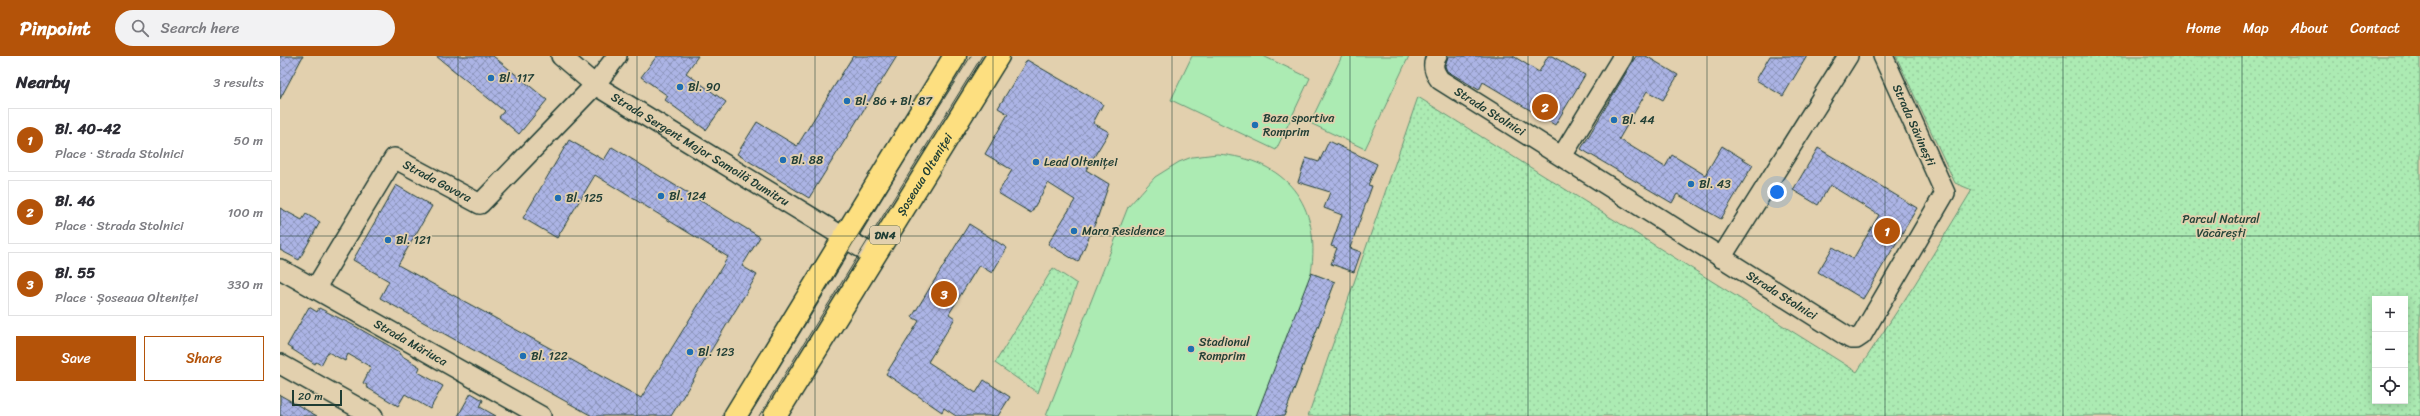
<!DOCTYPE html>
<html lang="en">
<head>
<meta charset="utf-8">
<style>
  body { margin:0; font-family:Sriracha,sans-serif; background:#f2f2f3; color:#2b2b33 }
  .controls { position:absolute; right:12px; bottom:12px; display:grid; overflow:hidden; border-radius:0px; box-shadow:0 2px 10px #0003 }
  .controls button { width:36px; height:36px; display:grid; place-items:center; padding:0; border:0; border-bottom:1px solid #e1e1e2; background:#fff; color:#2b2b33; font:20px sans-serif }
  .scale { position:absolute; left:12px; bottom:10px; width:50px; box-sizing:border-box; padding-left:4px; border:2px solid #1f3d34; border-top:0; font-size:11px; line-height:14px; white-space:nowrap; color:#1f3d34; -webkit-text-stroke:3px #e2d0ae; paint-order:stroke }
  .you { position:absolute; left:1497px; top:136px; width:14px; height:14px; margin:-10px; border:3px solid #fff; border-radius:50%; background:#1a73e8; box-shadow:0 0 0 6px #1a73e833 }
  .badge { display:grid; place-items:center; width:26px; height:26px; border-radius:50%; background:#b45309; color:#fff; font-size:13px; font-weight:700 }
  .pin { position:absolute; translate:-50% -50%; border:2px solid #fff; box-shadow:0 1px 4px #0006 }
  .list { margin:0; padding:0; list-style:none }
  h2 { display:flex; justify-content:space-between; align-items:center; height:52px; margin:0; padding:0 16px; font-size:17px }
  h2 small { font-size:13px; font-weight:400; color:#7c7c81 }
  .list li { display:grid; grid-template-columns:26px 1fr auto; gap:12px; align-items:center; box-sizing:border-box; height:64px; margin:0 8px 8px; padding:0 8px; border:1px solid #e1e1e2; border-radius:0px }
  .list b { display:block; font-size:15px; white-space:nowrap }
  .list p { margin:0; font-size:13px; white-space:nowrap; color:#7c7c81 }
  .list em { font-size:13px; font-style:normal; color:#7c7c81 }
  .actions { display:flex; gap:8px; padding:12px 16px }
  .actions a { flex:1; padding:9px 0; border:1px solid #b45309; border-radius:0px; text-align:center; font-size:14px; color:#b45309 }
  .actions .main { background:#b45309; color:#fff }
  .icon { flex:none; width:22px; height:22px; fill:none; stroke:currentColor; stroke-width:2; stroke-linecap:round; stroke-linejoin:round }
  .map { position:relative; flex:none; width:2140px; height:360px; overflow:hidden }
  header { display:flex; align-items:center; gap:24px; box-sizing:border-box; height:56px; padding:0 20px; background:#b45309; color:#fff }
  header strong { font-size:19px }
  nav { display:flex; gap:22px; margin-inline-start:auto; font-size:14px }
  .search { width:280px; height:36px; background:#f2f2f3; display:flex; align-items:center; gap:10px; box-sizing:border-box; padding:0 14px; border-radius:22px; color:#7c7c81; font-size:15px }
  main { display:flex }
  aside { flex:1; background:#fff }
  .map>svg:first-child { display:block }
  .grass { fill:url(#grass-dots); stroke:#669474; fill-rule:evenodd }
  .pitch { fill:#acebb3; stroke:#669474 }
  .building { fill:url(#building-cross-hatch); stroke:#1f3d34 }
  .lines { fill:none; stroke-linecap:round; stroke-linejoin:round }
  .street-casing { stroke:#1f3d34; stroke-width:22 }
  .primary-casing { stroke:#1f3d34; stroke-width:25 }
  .street { stroke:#e2d0ae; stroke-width:19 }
  .primary { stroke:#fddf80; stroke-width:22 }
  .tram { stroke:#1f3d34; stroke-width:1 }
  .grid { fill:none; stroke:#1f3d34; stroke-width:1; stroke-opacity:0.55 }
  .poi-dot { fill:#1f6fb2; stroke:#e2d0ae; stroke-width:1.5 }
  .labels { text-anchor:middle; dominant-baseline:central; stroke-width:3.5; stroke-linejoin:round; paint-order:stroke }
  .shield { fill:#e2d0ae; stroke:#5a6959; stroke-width:1 }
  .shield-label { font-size:11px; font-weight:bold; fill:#1f3d34 }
  .poi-label { font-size:12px; fill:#1f3d34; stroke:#e2d0ae; text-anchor:start }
  .street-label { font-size:12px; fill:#1f3d34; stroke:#e2d0ae }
  .park-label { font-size:12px; fill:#26463a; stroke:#e2d0ae }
</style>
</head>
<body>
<header>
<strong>Pinpoint</strong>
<div class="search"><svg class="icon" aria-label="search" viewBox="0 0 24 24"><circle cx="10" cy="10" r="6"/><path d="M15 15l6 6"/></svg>Search here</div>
<nav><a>Home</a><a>Map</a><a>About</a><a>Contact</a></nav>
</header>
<main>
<aside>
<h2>Nearby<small>3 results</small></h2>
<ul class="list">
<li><span class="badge">1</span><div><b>Bl. 40-42</b><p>Place · Strada Stolnici</p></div><em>50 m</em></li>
<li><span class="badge">2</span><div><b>Bl. 46</b><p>Place · Strada Stolnici</p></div><em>100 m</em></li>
<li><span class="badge">3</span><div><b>Bl. 55</b><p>Place · Șoseaua Olteniței</p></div><em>330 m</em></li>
</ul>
<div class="actions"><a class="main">Save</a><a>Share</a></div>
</aside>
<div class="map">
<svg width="2140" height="360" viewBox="0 0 2140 360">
  <defs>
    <pattern id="grass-dots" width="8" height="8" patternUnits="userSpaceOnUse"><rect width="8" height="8" fill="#acebb3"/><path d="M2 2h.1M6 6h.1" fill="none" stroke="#94ca9b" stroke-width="1.8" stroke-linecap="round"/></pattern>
    <pattern id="building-cross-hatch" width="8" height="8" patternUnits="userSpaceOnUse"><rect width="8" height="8" fill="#acb4e5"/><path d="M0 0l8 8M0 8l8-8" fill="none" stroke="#8b94ba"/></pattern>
  </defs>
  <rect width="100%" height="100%" fill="#e2d0ae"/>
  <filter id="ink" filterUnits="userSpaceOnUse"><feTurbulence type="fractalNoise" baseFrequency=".025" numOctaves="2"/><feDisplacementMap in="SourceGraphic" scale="8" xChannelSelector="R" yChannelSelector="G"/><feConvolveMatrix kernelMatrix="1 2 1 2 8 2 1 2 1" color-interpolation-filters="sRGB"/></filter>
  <g filter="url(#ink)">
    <g class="grass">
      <path d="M1616,0H2140V360H1028L1138,41L1577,316L1635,228L1692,134L1675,127ZM2095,243H2125V345H2095Z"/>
      <polygon points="773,212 797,228 758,337 715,307"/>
    </g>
    <g class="pitch">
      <polygon points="912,0 983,0 1030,22 996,94 891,44"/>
      <polygon points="1062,0 1129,0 1085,93 1030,67"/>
      <path d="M937,98C1006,103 1042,149 1031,217L1055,226L1004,360H766L848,151L875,121L899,106L912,101Z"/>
    </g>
    <g class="building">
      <polygon points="0,0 23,0 0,43"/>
      <polygon points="156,0 213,0 267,44 239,78 219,61 224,55"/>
      <polygon points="377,0 418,0 406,17 446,46 426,74 385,44 388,40 361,21"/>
      <polygon points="573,0 617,0 529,142 457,98 477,66 517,90"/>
      <polygon points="1168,0 1233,0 1259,16 1268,0 1272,0 1305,19 1275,69 1203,26 1199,34 1167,15 1165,10"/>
      <polygon points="1356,0 1366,0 1398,19 1383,44 1367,35 1339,83 1385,111 1392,99 1425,119 1442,90 1473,109 1441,163 1397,138 1392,147 1301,93"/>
      <polygon points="1490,0 1527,0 1503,40 1476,24"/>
      <polygon points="747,4 823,48 813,67 829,76 806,114 829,128 817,163 798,206 768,188 795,144 768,127 751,157 718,137 732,114 705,98 728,58 718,52"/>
      <polygon points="289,84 324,104 332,91 480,181 462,210 477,219 391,360 312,360 100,242 109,225 73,204 116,129 152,150 118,209 361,342 448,201 315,119 277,182 243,162"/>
      <polygon points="1049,85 1097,108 1088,129 1092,130 1070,192 1081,196 1074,216 1051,208 1057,192 1051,190 1062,159 1044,152 1050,136 1018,126 1026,102 1039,106"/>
      <polygon points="1538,92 1637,152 1583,243 1538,216 1553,191 1573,203 1599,159 1550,129 1538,149 1513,134"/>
      <polygon points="0,152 22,164 26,158 40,166 19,204 0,194"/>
      <polygon points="689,168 727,192 712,217 699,209 669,258 675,262 648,306 696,337 704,324 730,341 718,360 676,360 664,352 662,356 606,318 639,265 632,261"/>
      <polygon points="1031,217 1055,226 1004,360 976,360"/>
      <polygon points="29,251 37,256 39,252 73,269 120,296 119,298 140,311 138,316 163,330 150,353 125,338 118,350 86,331 87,329 83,327 91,311 68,298 65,305 48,296 41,309 36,306 35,308 7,290"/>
      <polygon points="191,337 203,344 200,351 216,360 178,360"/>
      <polygon points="0,339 37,360 0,360"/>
    </g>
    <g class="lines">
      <defs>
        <g id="street">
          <path id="s1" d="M281,0L315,29L593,199"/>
          <path id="s2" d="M1157,0C1151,9 1154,16 1160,24L1571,283H1576L1582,279L1665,137L1603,0"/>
          <polyline points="1282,100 1343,0"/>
          <polyline points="1441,202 1568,0"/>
          <path id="s3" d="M0,213L261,360"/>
          <path id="s4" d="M35,233L114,102L200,148L315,29L337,0"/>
          <polyline points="0,308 93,360"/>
        </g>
        <g id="primary">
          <polyline points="455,360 675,0"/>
          <path id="s5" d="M495,360L718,0"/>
        </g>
      </defs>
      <use href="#street" class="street-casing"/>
      <use href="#primary" class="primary-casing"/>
      <use href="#street" class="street"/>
      <use href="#primary" class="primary"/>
      <g class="tram">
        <polyline points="469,360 573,187 691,0"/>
        <polyline points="479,360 702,0"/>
      </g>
    </g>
  </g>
  <path class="grid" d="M178,0V360M357,0V360M535,0V360M713,0V360M892,0V360M1070,0V360M1248,0V360M1427,0V360M1605,0V360M1783,0V360M1962,0V360M0,180H2140"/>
  <g class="poi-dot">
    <circle cx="211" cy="22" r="4"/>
    <circle cx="400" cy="31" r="4"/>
    <circle cx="567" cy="45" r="4"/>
    <circle cx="1334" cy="64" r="4"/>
    <circle cx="975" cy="69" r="4"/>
    <circle cx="503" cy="104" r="4"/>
    <circle cx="756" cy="106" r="4"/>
    <circle cx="1411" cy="128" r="4"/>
    <circle cx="381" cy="140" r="4"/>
    <circle cx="278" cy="142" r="4"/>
    <circle cx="794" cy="175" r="4"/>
    <circle cx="108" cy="184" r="4"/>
    <circle cx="911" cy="293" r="4"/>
    <circle cx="410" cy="296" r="4"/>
    <circle cx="243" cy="300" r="4"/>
  </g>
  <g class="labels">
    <rect class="shield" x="590" y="170" width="30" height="18" rx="3"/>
    <g class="shield-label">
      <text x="605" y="179">DN4</text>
    </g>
    <g class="poi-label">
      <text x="219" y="22">Bl. 117</text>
      <text x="408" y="31">Bl. 90</text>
      <text x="575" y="45">Bl. 86 + Bl. 87</text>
      <text x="983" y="62">Baza sportiva<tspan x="983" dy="14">Romprim</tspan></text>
      <text x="1342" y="64">Bl. 44</text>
      <text x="511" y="104">Bl. 88</text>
      <text x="764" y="106">Lead Olteniței</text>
      <text x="1419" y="128">Bl. 43</text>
      <text x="389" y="140">Bl. 124</text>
      <text x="286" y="142">Bl. 125</text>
      <text x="802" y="175">Mara Residence</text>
      <text x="116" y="184">Bl. 121</text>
      <text x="919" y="286">Stadionul<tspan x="919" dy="14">Romprim</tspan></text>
      <text x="418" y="296">Bl. 123</text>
      <text x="251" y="300">Bl. 122</text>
    </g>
    <g class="street-label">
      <text stroke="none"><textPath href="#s2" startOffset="85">Strada Stolnici</textPath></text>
      <text transform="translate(1634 69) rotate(66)">Strada Săvinești</text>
      <text stroke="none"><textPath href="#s1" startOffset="168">Strada Sergent Major Samoilă Dumitru</textPath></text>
      <text stroke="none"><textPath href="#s5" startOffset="284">Șoseaua Olteniței</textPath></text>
      <text stroke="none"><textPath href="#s4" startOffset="202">Strada Govora</textPath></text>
      <text stroke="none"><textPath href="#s2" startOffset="430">Strada Stolnici</textPath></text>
      <text stroke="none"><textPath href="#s3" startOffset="150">Strada Măriuca</textPath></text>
    </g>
    <g class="park-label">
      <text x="1941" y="163">Parcul Natural<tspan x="1941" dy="14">Văcărești</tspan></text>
    </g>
  </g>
</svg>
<div class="controls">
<button>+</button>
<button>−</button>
<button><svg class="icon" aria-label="locate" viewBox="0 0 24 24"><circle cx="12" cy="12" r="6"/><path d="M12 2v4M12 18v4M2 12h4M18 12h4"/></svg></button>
</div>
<div class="scale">20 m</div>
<div class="you"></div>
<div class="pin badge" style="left:1607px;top:175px">1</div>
<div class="pin badge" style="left:1265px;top:51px">2</div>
<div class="pin badge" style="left:664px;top:238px">3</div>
</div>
</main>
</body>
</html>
